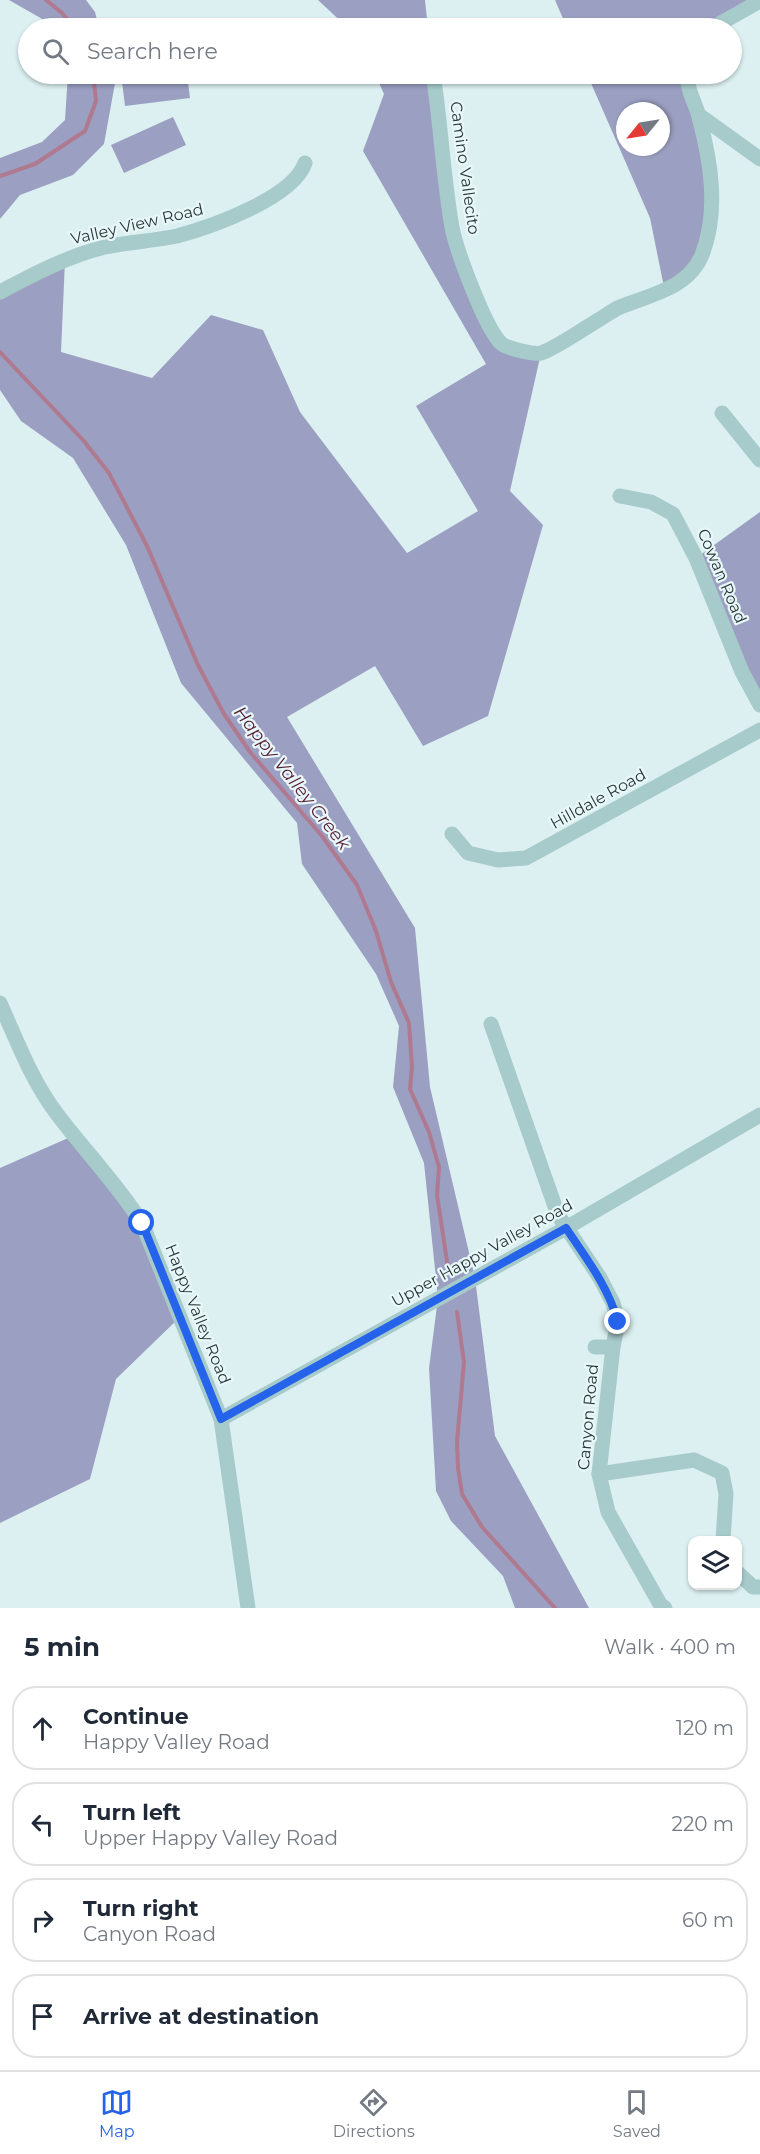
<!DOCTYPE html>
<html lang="en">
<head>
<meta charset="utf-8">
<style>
  body { margin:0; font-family:Montserrat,sans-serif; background:#f2f2f3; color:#1f2937 }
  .controls { position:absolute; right:18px; bottom:18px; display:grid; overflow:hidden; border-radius:12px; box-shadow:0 2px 4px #0004 }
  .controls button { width:54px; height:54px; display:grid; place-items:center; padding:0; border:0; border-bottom:2px solid #e0e1e3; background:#fff; color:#1f2937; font:30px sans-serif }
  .compass { position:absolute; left:616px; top:102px; width:54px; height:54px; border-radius:50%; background:#fff; box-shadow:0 2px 4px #0004; rotate:240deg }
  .stop { position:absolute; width:18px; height:18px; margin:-14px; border:4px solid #2563eb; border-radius:50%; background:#fff }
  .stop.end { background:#2563eb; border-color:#fff; box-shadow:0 2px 6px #0008 }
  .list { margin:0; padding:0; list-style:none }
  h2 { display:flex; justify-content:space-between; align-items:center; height:78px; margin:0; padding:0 24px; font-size:26px }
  h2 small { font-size:20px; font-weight:400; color:#747a83 }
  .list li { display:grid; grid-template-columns:39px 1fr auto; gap:18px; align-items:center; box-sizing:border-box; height:84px; margin:0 12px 12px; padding:0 12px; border:2px solid #e0e1e3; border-radius:24px }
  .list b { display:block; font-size:22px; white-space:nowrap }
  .list p { margin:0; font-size:20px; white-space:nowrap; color:#747a83 }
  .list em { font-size:20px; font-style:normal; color:#747a83 }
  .icon { flex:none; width:33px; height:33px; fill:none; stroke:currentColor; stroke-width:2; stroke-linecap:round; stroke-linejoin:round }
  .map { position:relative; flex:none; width:760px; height:1608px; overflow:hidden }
  .search { position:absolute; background:#fff; box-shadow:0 2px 4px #0004; left:18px; right:18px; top:18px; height:66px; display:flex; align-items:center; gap:15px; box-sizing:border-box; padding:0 21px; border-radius:33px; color:#747a83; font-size:22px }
  .sheet { height:462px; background:#fff }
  nav { display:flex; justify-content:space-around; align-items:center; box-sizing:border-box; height:84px; border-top:2px solid #e0e1e3; background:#fff; font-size:16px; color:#747a83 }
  nav a { display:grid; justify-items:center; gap:3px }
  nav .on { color:#2563eb }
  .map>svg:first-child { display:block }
  .green { fill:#9b9fc1; fill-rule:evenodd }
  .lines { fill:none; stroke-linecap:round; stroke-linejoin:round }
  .stream { stroke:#af7a90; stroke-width:4 }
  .minor { stroke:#a7caca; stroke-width:15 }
  .route { stroke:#2563eb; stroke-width:8 }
  .labels { text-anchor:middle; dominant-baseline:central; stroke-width:4.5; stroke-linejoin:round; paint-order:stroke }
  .street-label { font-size:16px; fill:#283735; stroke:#e8f8fa }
  .water-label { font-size:18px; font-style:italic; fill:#591d33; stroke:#e8f8fa }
</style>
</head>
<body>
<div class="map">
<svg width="760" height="1608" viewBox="0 0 760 1608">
  <rect width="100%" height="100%" fill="#dcf0f2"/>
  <g class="green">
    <polygon points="9,0 86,0 95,12 99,28 58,28"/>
    <polygon points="318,0 425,0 428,28 348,28"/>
    <polygon points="555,0 760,0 715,28 567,28"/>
    <polygon points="68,74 112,74 115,83 104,144 73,175 20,195 0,219 0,158 42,142 65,120"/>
    <polygon points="121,74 187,74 190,98 125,106"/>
    <polygon points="375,74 433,74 452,229 502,344 541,353 510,491 543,525 488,716 423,746 375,666 287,717 415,928 430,1087 475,1278 495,1436 589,1608 515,1608 503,1576 451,1521 436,1491 429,1368 438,1298 424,1163 393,1087 399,1026 376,974 302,864 297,823 181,683 126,545 73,458 21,421 0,390 0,292 65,260 61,352 152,378 211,315 263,330 300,412 407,553 478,511 416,406 486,364 363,151 384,94"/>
    <path d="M587,74H689L710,171L700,259L665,292L650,218ZM625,111H661V147H625Z"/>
    <polygon points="173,117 186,145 124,173 111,145"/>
    <polygon points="760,512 760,705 696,558"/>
    <polygon points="75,1135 126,1198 180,1317 116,1379 90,1479 0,1523 0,1168"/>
  </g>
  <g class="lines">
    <g class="stream">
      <polyline points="46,0 62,13 74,28"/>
      <polyline points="0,176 35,164 85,131 96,101 93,74"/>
      <polyline points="0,352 83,440 109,473 147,546 198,665 224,714 250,752 322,836 357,885 376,931 391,982 409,1023 412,1067 410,1089 429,1132 439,1167 437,1195 448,1268"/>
      <polyline points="457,1312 464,1362 457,1442 458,1468 462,1494 482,1527 555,1608"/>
    </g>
    <g class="minor">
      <polyline points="428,26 428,28"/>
      <polyline points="715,28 721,23 760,1"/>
      <path d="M433,74C441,124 443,177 452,227C456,249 486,331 502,344C507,348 534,355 541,353C553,350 588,326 600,319C607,315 613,310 620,307C649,295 688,289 702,255C719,211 711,162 699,117C696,103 685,88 689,74"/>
      <polyline points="699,115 760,159"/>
      <path d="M0,292C34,274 68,256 105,247C129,242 153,241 177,236C211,227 293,198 305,163"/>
      <polyline points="722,413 760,460"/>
      <polyline points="620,496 651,502 673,514 696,558 742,672 760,705"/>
      <polyline points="452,834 468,853 498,860 526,858 760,730"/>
      <path d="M0,1003C17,1041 32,1081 57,1114C85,1151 117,1184 142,1223L221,1419L248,1608"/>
      <polyline points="491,1024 558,1215 600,1278 613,1303 618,1322 613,1347 599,1474 608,1512 660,1604 665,1608"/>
      <polyline points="595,1347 613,1347"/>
      <polyline points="221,1419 566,1228 760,1115"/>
      <polyline points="599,1474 694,1460 722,1473 726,1494 723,1540"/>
      <polyline points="738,1573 753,1587 760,1587"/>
    </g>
  </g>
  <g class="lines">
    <path class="route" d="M142,1223L221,1419L566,1228C586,1258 608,1286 618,1322"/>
  </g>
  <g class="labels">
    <g class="street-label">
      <text transform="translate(465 168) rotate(82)">Camino Vallecito</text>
      <text transform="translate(137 224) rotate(-13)">Valley View Road</text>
      <text transform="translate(722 576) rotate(67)">Cowan Road</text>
      <text transform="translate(598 799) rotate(-29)">Hilldale Road</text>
      <text transform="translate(482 1253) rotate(-29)">Upper Happy Valley Road</text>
      <text transform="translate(198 1314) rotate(68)">Happy Valley Road</text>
      <text transform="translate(588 1417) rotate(-85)">Canyon Road</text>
    </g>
    <g class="water-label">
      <text transform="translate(292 778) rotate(52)">Happy Valley Creek</text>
    </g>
  </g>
</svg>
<div class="controls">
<button><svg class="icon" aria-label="layers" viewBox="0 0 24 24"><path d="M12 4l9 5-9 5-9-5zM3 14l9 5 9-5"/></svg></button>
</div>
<svg class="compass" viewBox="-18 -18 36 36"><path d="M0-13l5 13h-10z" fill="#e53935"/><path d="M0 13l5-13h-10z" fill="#747a83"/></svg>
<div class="stop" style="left:142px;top:1223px"></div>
<div class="stop end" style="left:618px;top:1322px"></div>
<div class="search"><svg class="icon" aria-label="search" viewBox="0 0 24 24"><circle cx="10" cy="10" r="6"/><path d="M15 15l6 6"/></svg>Search here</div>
</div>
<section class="sheet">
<h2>5 min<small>Walk · 400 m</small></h2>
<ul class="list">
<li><svg class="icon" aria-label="ahead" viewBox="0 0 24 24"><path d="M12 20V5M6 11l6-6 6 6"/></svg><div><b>Continue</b><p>Happy Valley Road</p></div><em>120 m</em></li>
<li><svg class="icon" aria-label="left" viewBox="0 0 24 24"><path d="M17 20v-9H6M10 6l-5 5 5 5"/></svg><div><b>Turn left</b><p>Upper Happy Valley Road</p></div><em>220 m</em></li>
<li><svg class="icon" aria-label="right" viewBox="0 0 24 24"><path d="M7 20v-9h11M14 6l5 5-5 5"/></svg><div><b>Turn right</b><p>Canyon Road</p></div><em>60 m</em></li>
<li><svg class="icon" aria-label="arrive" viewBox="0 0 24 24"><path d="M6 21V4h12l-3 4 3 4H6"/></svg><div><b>Arrive at destination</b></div></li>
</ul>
</section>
<nav>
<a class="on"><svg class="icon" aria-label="map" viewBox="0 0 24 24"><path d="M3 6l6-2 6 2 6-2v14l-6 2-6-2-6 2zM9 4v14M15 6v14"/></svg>Map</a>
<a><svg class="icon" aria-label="directions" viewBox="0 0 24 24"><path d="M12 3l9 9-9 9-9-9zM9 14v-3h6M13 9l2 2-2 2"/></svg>Directions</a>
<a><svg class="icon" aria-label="saved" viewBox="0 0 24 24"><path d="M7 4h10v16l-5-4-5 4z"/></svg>Saved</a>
</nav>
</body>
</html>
